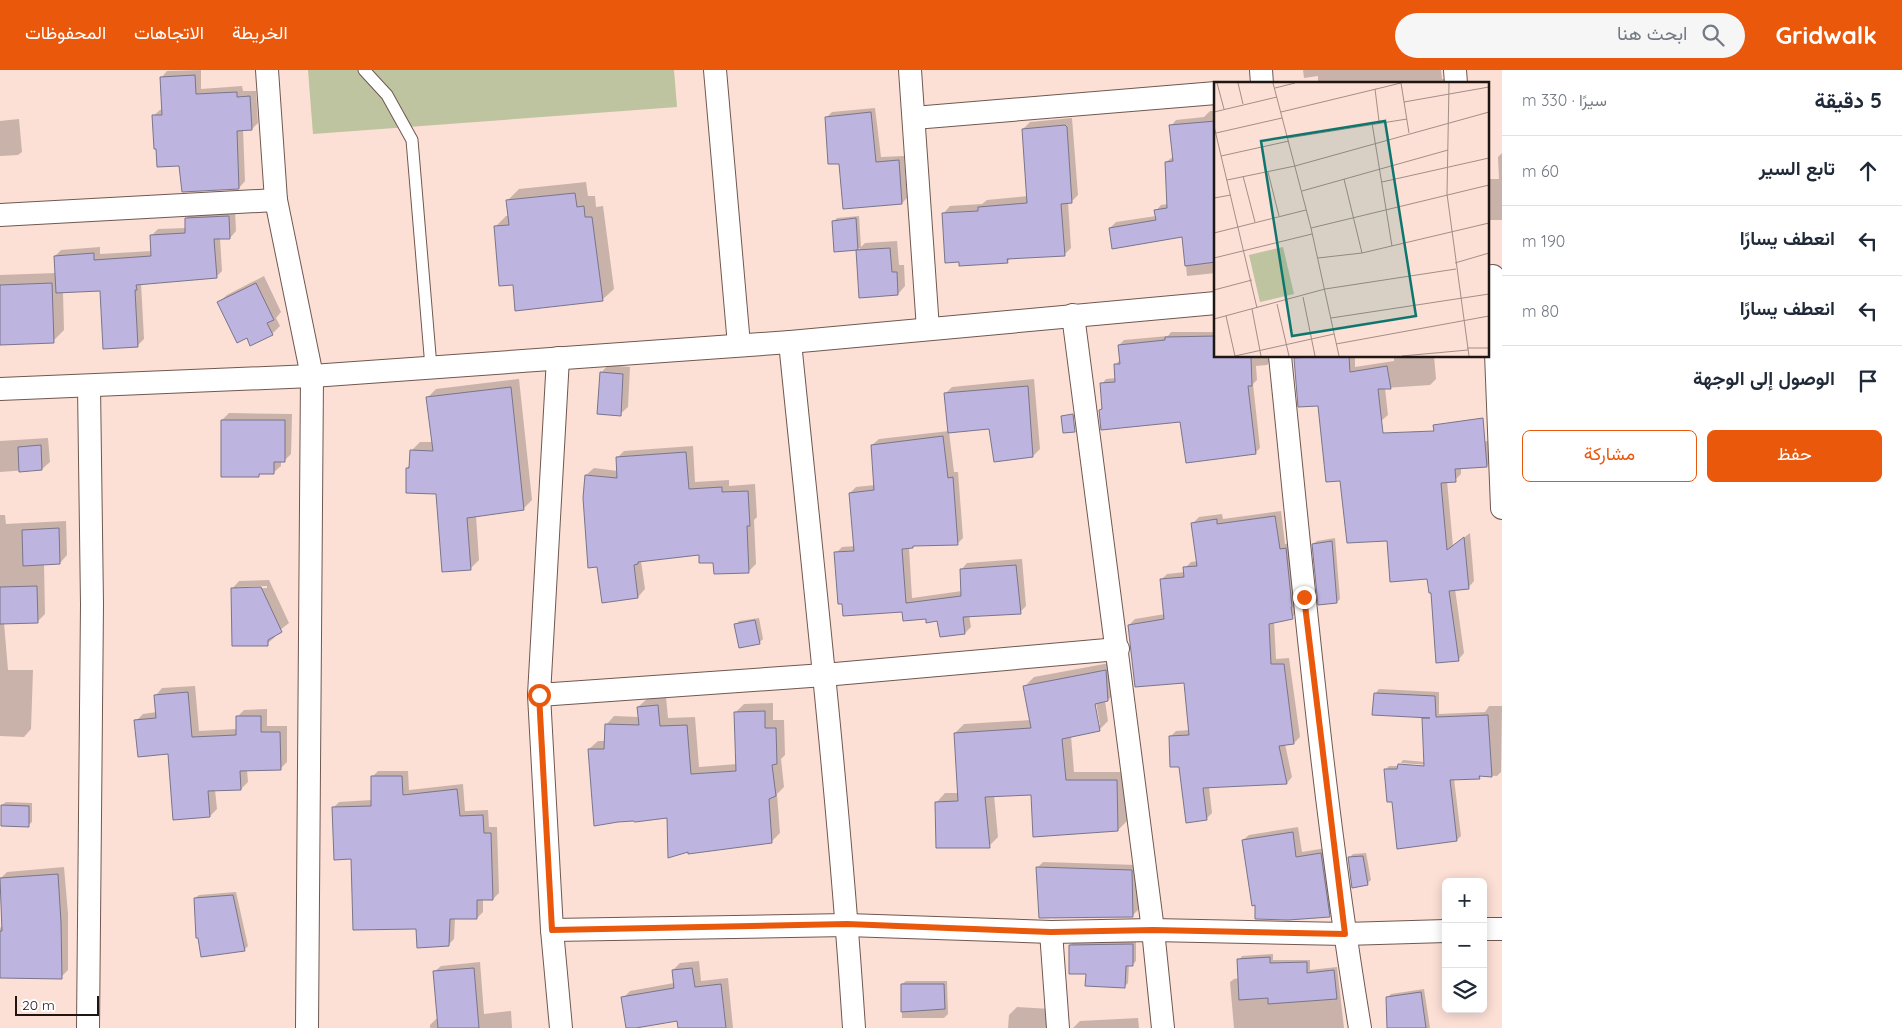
<!DOCTYPE html>
<html lang="ar">
<head>
<meta charset="utf-8">
<style>
  body { margin:0; font-family:Quicksand,Vazirmatn,sans-serif; background:#f6f6f7; color:#1f2937; direction:rtl }
  .controls { position:absolute; right:15px; bottom:15px; display:grid; overflow:hidden; border-radius:8px; box-shadow:0 2px 12px #0003 }
  .controls button { width:45px; height:45px; display:grid; place-items:center; padding:0; border:0; border-bottom:1px solid #e0e1e3; background:#fff; color:#1f2937; font:25px sans-serif }
  .scale { position:absolute; left:15px; bottom:12px; width:84px; box-sizing:border-box; padding-left:5px; border:2px solid #1f1512; border-top:0; font-size:14px; line-height:18px; white-space:nowrap; color:#1f1512; -webkit-text-stroke:4px #fff; paint-order:stroke }
  .stop { position:absolute; width:15px; height:15px; margin:-11px; border:4px solid #ea580c; border-radius:50%; background:#fff }
  .stop.end { background:#ea580c; border-color:#fff; box-shadow:0 1px 5px #0008 }
  .list { margin:0; padding:0; list-style:none }
  h2 { display:flex; justify-content:space-between; align-items:center; height:65px; margin:0; padding:0 20px; font-size:21px }
  h2 small { font-size:16px; font-weight:400; color:#747a83 }
  .list li { display:grid; grid-template-columns:32px 1fr auto; gap:15px; align-items:center; box-sizing:border-box; height:70px; padding:0 20px; border-top:1px solid #e0e1e3 }
  .list b { display:block; font-size:19px; white-space:nowrap }
  .list em { font-size:16px; font-style:normal; color:#747a83 }
  .actions { display:flex; gap:10px; padding:15px 20px }
  .actions a { flex:1; padding:11px 0; border:1px solid #ea580c; border-radius:8px; text-align:center; font-size:18px; color:#ea580c }
  .actions .main { background:#ea580c; color:#fff }
  .icon { flex:none; width:28px; height:28px; fill:none; stroke:currentColor; stroke-width:2; stroke-linecap:round; stroke-linejoin:round }
  .map { position:relative; flex:none; width:1502px; height:958px; overflow:hidden; direction:ltr }
  header { display:flex; align-items:center; gap:30px; box-sizing:border-box; height:70px; padding:0 25px; background:#ea580c; color:#fff }
  header strong { font-size:24px }
  nav { display:flex; gap:28px; margin-inline-start:auto; font-size:18px }
  .search { width:350px; height:45px; background:#f6f6f7; display:flex; align-items:center; gap:12px; box-sizing:border-box; padding:0 18px; border-radius:28px; color:#747a83; font-size:19px }
  main { display:flex }
  aside { flex:1; background:#fff }
  .map>svg:first-child { display:block }
  .green { fill:#bdc49f }
  .shadow { fill:#0003; fill-rule:evenodd }
  .building { fill:#bdb4e0; stroke:#79758b }
  .lines { fill:none; stroke-linecap:round; stroke-linejoin:round }
  .lane-casing { stroke:#705850; stroke-width:13 }
  .street-casing { stroke:#705850; stroke-width:24 }
  .lane { stroke:#fff; stroke-width:11 }
  .street { stroke:#fff; stroke-width:22 }
  .route { stroke:#ea580c; stroke-width:6 }
  .inset-road { fill:none; stroke:#a48e87; stroke-width:1 }
  .view { fill:#0f766e; fill-opacity:0.15; stroke:#0f766e; stroke-width:2.5 }
  .inset-edge { fill:none; stroke:#1f1512; stroke-width:2.5 }
</style>
</head>
<body>
<header>
<strong>Gridwalk</strong>
<div class="search"><svg class="icon" aria-label="search" viewBox="0 0 24 24"><circle cx="10" cy="10" r="6"/><path d="M15 15l6 6"/></svg>ابحث هنا</div>
<nav><a>الخريطة</a><a>الاتجاهات</a><a>المحفوظات</a></nav>
</header>
<main>
<aside>
<h2>5 دقيقة<small>سيرًا · 330 m</small></h2>
<ul class="list">
<li><svg class="icon" aria-label="ahead" viewBox="0 0 24 24"><path d="M12 20V5M6 11l6-6 6 6"/></svg><div><b>تابع السير</b></div><em>60 m</em></li>
<li><svg class="icon" aria-label="left" viewBox="0 0 24 24"><path d="M17 20v-9H6M10 6l-5 5 5 5"/></svg><div><b>انعطف يسارًا</b></div><em>190 m</em></li>
<li><svg class="icon" aria-label="left" viewBox="0 0 24 24"><path d="M17 20v-9H6M10 6l-5 5 5 5"/></svg><div><b>انعطف يسارًا</b></div><em>80 m</em></li>
<li><svg class="icon" aria-label="arrive" viewBox="0 0 24 24"><path d="M6 21V4h12l-3 4 3 4H6"/></svg><div><b>الوصول إلى الوجهة</b></div></li>
</ul>
<div class="actions"><a class="main">حفظ</a><a>مشاركة</a></div>
</aside>
<div class="map">
<svg width="1502" height="958" viewBox="0 0 1502 958">
  <rect width="100%" height="100%" fill="#fcdfd5"/>
  <polygon class="green" points="308,0 674,0 677,37 313,64"/>
  <g class="shadow">
    <polygon points="201,0 201,19 242,16 243,21 256,21 258,53 252,59 243,59 245,111 239,118 180,94 157,77 153,46 160,40 163,39 161,8 167,1"/>
    <polygon points="1303,0 1441,0 1442,9 1446,9 1447,14 1318,14 1318,6 1304,8"/>
    <polygon points="875,38 881,87 904,86 907,128 902,133 841,92 827,47 832,42"/>
    <polygon points="1210,41 1216,41 1216,203 1187,206 1183,166 1110,158 1116,152 1156,146 1156,141 1161,135 1168,134 1166,92 1174,86 1171,56 1176,50 1204,47"/>
    <polygon points="1072,48 1078,125 1071,132 1068,132 1071,178 1064,185 1011,188 1007,192 943,144 950,136 982,134 987,130 1028,126 1023,59 1030,52"/>
    <polygon points="19,49 22,82 18,85 0,86 0,51"/>
    <polygon points="1502,83 1502,150 1488,150 1488,109 1499,109 1498,87"/>
    <polygon points="586,112 588,126 595,126 596,137 603,136 614,219 602,230 514,214 495,157 506,146 509,146 508,130 519,119"/>
    <polygon points="235,140 236,161 230,168 220,168 222,201 216,207 141,213 144,269 137,276 101,220 63,222 64,260 53,271 0,273 0,205 56,203 55,186 61,180 100,177 100,184 152,181 151,166 158,159 186,158 186,149 192,142"/>
    <polygon points="859,146 861,177 865,173 897,171 899,195 904,195 905,216 898,224 858,181 860,178 835,180 834,151 837,148"/>
    <polygon points="264,206 281,242 276,248 280,256 272,264 247,266 219,232 227,225"/>
    <polygon points="1171,262 1216,262 1216,286 1272,286 1272,290 1267,295 1256,296 1257,310 1253,314 1260,378 1255,383 1181,351 1100,340 1104,336 1102,314 1106,309 1116,308 1115,295 1120,290 1119,275 1124,270 1168,266"/>
    <polygon points="1296,286 1355,286 1355,297 1394,291 1394,286 1434,286 1436,309 1430,315 1385,318 1388,345 1381,351 1375,376 1492,371 1493,389 1487,396 1461,397 1461,404 1455,410 1447,411 1453,476 1470,463 1474,511 1468,518 1455,519 1464,583 1458,590 1428,508 1388,470 1341,409 1319,335 1300,336"/>
    <polygon points="608,295 630,297 628,337 620,344 601,303"/>
    <polygon points="519,309 532,430 524,438 476,446 479,490 471,498 437,423 407,398 410,395 411,381 420,372 433,372 427,328 436,319"/>
    <polygon points="1034,309 1040,379 1033,386 990,358 949,362 954,402 958,402 963,468 957,474 915,475 909,478 912,528 962,521 961,500 967,493 1022,489 1026,536 1020,542 969,545 971,557 965,563 939,550 903,541 836,483 842,477 855,476 850,423 856,417 875,415 872,375 879,369 949,361 945,324 952,317"/>
    <polygon points="229,343 292,344 291,384 284,391 281,391 281,396 273,403 262,403 258,406 222,350"/>
    <polygon points="48,368 50,392 42,399 0,402 0,371"/>
    <polygon points="693,376 695,412 729,410 729,416 755,414 757,447 754,450 756,494 748,502 715,492 700,484 641,491 645,519 638,527 586,405 594,398 618,401 617,388 624,381"/>
    <polygon points="1281,441 1285,474 1292,473 1298,542 1292,547 1274,551 1276,589 1289,588 1300,667 1294,673 1285,674 1292,707 1287,713 1209,717 1212,743 1206,749 1180,695 1171,666 1176,661 1190,660 1185,612 1129,555 1135,549 1165,544 1161,510 1167,504 1185,502 1185,498 1191,492 1198,491 1193,453 1199,447 1222,444 1223,449"/>
    <polygon points="0,445 5,445 6,454 66,451 67,485 60,493 44,493 45,544 37,552 4,553 8,600 33,600 31,659 24,667 0,666"/>
    <polygon points="1335,468 1340,529 1337,532 1313,474 1317,471"/>
    <path d="M269,510L289,553L275,564V567L267,574L232,519L239,511ZM267,516V518L238,519V517Z"/>
    <polygon points="759,548 763,569 759,573 736,555 739,551"/>
    <path d="M1115,592L1117,621L1108,630L1105,631L1108,651L1099,660L1071,666L1074,702H1126L1127,751L1118,760L1032,723L994,725L998,767L989,776L936,733L945,723H959L955,663L964,654L1031,650L1025,616L1034,607ZM1095,627L1100,655H1097L1093,628Z"/>
    <polygon points="195,616 199,661 237,659 237,647 244,640 267,639 267,656 287,656 287,692 280,699 247,700 248,712 241,719 215,720 217,739 210,746 170,683 136,651 143,644 157,642 156,625 162,618"/>
    <path d="M1379,619L1439,622V644L1485,642L1489,636H1502L1501,702L1497,706L1482,705L1479,708L1454,709L1461,766L1457,770L1393,731L1385,700L1389,696H1399L1403,690L1425,692L1423,648L1426,646L1375,624ZM1401,693L1430,695V697L1401,695Z"/>
    <polygon points="666,627 668,648 695,647 699,697 737,694 736,642 744,634 773,633 773,650 784,650 785,685 781,689 784,717 777,724 780,763 771,772 668,747 589,679 598,671 605,671 606,655 614,646 639,647 638,637 647,629"/>
    <polygon points="378,701 408,701 409,720 463,714 465,741 488,740 489,757 497,757 499,823 493,829 483,829 483,842 477,848 455,848 454,869 448,875 417,857 352,788 333,738 339,732 372,730 372,707"/>
    <polygon points="6,732 32,733 32,752 28,755 2,735"/>
    <polygon points="1298,757 1302,782 1326,778 1335,840 1329,845 1257,834 1243,770 1249,765"/>
    <polygon points="1366,783 1371,810 1367,814 1349,788 1353,784"/>
    <polygon points="1043,792 1137,795 1138,840 1132,846 1037,798"/>
    <polygon points="64,797 68,844 68,900 61,907 0,907 0,858 3,855 0,809 7,802"/>
    <polygon points="236,822 248,876 244,880 195,828 199,825"/>
    <polygon points="1136,871 1136,891 1133,894 1129,894 1128,913 1124,917 1087,903 1070,875 1073,872"/>
    <polygon points="1273,884 1273,890 1310,890 1310,900 1337,897 1344,958 1234,958 1230,912 1234,909 1240,908 1239,890 1242,886"/>
    <polygon points="699,891 701,911 728,908 733,958 679,958 678,949 628,958 623,928 630,921 674,913 673,900 680,893"/>
    <polygon points="480,892 484,944 511,941 512,958 430,958 430,955 436,949 438,949 434,902 441,896"/>
    <polygon points="906,911 947,911 948,944 944,948 902,948 902,914"/>
    <polygon points="1424,919 1430,958 1389,958 1388,927 1391,924"/>
    <polygon points="1017,937 1051,939 1056,958 1008,958 1009,945"/>
    <polygon points="1138,948 1139,958 1073,958 1080,951"/>
  </g>
  <g class="building">
    <polygon points="195,5 196,24 237,22 237,27 250,26 252,60 237,61 239,119 182,122 179,96 157,97 156,79 154,79 152,45 162,45 160,7"/>
    <polygon points="871,42 876,92 899,90 902,134 843,139 839,94 828,94 825,47"/>
    <polygon points="1216,51 1216,192 1185,196 1182,167 1112,179 1109,158 1156,150 1154,140 1167,138 1165,92 1173,91 1169,55"/>
    <polygon points="1065,55 1067,57 1072,133 1061,134 1065,186 1007,189 1008,193 959,196 959,192 945,193 942,143 978,141 978,137 1027,133 1022,59"/>
    <polygon points="575,123 577,137 584,136 585,147 592,147 603,231 515,241 513,215 499,216 494,156 509,155 506,130"/>
    <polygon points="229,146 230,169 214,169 217,208 136,215 137,220 135,220 138,277 103,279 100,221 56,223 54,186 94,183 94,190 151,186 150,165 185,163 185,148"/>
    <polygon points="856,148 858,180 834,182 832,151"/>
    <polygon points="890,178 892,202 897,202 898,225 859,228 856,180"/>
    <polygon points="52,213 54,273 0,275 0,215"/>
    <polygon points="256,213 274,250 267,253 273,265 250,276 247,268 237,273 217,232"/>
    <polygon points="1216,266 1216,286 1251,286 1252,316 1248,316 1256,384 1186,393 1180,352 1101,360 1099,340 1102,339 1100,313 1115,312 1114,294 1120,294 1118,275 1165,270 1165,267"/>
    <polygon points="1328,286 1349,286 1350,302 1387,296 1391,319 1378,319 1383,363 1434,361 1433,355 1483,348 1487,397 1455,399 1456,412 1441,413 1447,480 1464,467 1469,519 1449,521 1459,591 1436,593 1431,523 1429,523 1427,509 1390,512 1387,471 1347,473 1340,411 1326,412 1318,336 1298,337 1294,288"/>
    <polygon points="600,302 623,304 621,346 597,344"/>
    <polygon points="1028,316 1033,387 994,392 989,359 948,363 944,323"/>
    <polygon points="511,317 524,440 467,448 471,500 442,502 436,424 406,423 406,398 409,398 410,380 433,381 426,327"/>
    <polygon points="1073,344 1075,362 1063,363 1061,346"/>
    <polygon points="221,350 285,350 285,392 274,392 274,404 259,404 259,407 221,407"/>
    <polygon points="943,366 948,408 953,407 958,475 913,476 913,478 902,479 906,533 961,526 960,499 1016,495 1021,544 963,547 965,564 940,567 937,551 926,553 926,549 903,551 902,542 843,546 842,534 838,534 834,482 854,481 849,423 874,420 871,375"/>
    <polygon points="41,375 42,400 19,402 18,377"/>
    <polygon points="686,382 689,419 722,417 722,422 748,421 750,456 747,456 749,503 714,504 713,493 699,493 699,485 638,492 638,494 634,495 638,528 602,533 597,497 588,498 583,428 585,405 617,408 616,387"/>
    <polygon points="1275,446 1280,479 1286,478 1292,537 1291,537 1293,549 1269,554 1271,594 1284,594 1294,674 1279,676 1287,714 1203,718 1207,750 1186,753 1179,697 1170,697 1169,666 1189,665 1184,613 1135,617 1128,555 1164,549 1160,509 1184,507 1183,497 1197,496 1191,453 1217,449 1217,454"/>
    <polygon points="59,458 60,494 23,496 22,460"/>
    <polygon points="1332,471 1337,533 1318,535 1312,474"/>
    <polygon points="37,516 38,553 0,554 0,517"/>
    <polygon points="261,517 282,562 268,570 268,576 232,576 231,518"/>
    <polygon points="755,550 760,574 739,578 734,554"/>
    <polygon points="1106,600 1108,631 1095,634 1100,661 1062,669 1066,710 1117,710 1118,761 1033,767 1031,725 985,727 990,778 936,778 935,732 958,731 954,663 1031,658 1023,616"/>
    <polygon points="188,622 192,667 236,665 236,646 261,646 261,662 280,662 281,700 240,701 241,720 208,721 210,747 173,750 168,684 138,687 134,650 156,648 154,625"/>
    <polygon points="1374,623 1435,626 1436,647 1488,645 1492,707 1479,706 1480,709 1450,710 1457,771 1397,779 1392,732 1387,732 1384,699 1397,699 1398,694 1424,696 1422,648 1430,648 1372,645"/>
    <polygon points="658,635 660,656 687,655 691,704 736,701 734,642 765,641 765,658 776,658 777,694 772,695 776,726 769,729 772,773 688,784 688,782 668,788 667,748 635,752 633,751 618,752 594,756 588,679 604,679 605,654 639,655 637,637"/>
    <polygon points="371,706 402,706 403,725 457,719 460,746 483,745 484,763 491,763 493,830 477,830 477,849 450,849 449,876 417,878 416,859 353,860 351,789 334,790 332,737 371,736"/>
    <polygon points="1,735 29,736 29,757 1,756"/>
    <polygon points="1293,762 1296,787 1321,783 1330,847 1288,850 1255,849 1255,835 1252,836 1242,770"/>
    <polygon points="1363,786 1368,815 1352,818 1348,787"/>
    <polygon points="1036,797 1132,800 1133,847 1039,848"/>
    <polygon points="58,804 61,852 62,909 0,908 0,861 2,861 0,808"/>
    <polygon points="233,825 245,881 201,887 198,868 196,868 194,828"/>
    <polygon points="1133,874 1133,896 1126,896 1125,918 1085,916 1086,904 1069,904 1069,875"/>
    <polygon points="1270,887 1270,893 1307,892 1307,903 1334,900 1337,929 1268,934 1268,928 1239,930 1237,889"/>
    <polygon points="474,898 479,958 438,958 433,901"/>
    <polygon points="692,898 695,917 721,914 726,958 678,958 677,951 636,958 626,958 621,927 674,918 672,900"/>
    <polygon points="901,914 944,914 945,939 901,942"/>
    <polygon points="1421,922 1426,958 1387,958 1386,927"/>
  </g>
  <g class="lines">
    <defs>
      <polyline id="lane" points="364,0 387,25 412,70 431,297"/>
      <g id="street">
        <polyline points="267,0 276,130 312,306 307,958"/>
        <polyline points="715,0 739,275"/>
        <polyline points="910,0 928,259"/>
        <polyline points="1261,0 1262,14"/>
        <polyline points="1455,0 1456,14"/>
        <polyline points="914,48 1216,23"/>
        <polyline points="0,145 276,130"/>
        <polyline points="1493,206 1502,438"/>
        <polyline points="1073,245 1153,860 1163,958"/>
        <path d="M790,272C813,500 839,729 854,958"/>
        <path d="M1280,286C1303,510 1323,736 1360,958"/>
        <polyline points="0,319 312,306 790,272 1216,233"/>
        <polyline points="539,625 558,288"/>
        <polyline points="1483,859 1502,859"/>
        <polyline points="552,860 847,855 1051,862 1153,860 1345,864 1446,861"/>
        <polyline points="1051,862 1058,958"/>
        <polyline points="88,958 92,534 89,316"/>
        <polyline points="561,958 552,860 539,625 824,605 1118,579"/>
      </g>
    </defs>
    <use href="#lane" class="lane-casing"/>
    <use href="#street" class="street-casing"/>
    <use href="#lane" class="lane"/>
    <use href="#street" class="street"/>
  </g>
  <g class="lines">
    <polyline class="route" points="539,625 552,860 847,854 1051,862 1153,860 1345,864 1304,527"/>
  </g>
  <g transform="translate(1214 12)">
    <rect width="275" height="275" fill="#fcdfd5"/>
    <path d="M69,165L80,212L46,220L35,173Z" fill="#bdc49f"/>
    <path class="inset-road" d="M3,1L10,27M24,1L29,22M59,1L97,146L125,274M187,1L195,51M235,1L233,112L255,274M61,6L81,1M161,7L165,39M190,20L275,5M0,30L63,15M67,30L187,1M158,41L178,164M0,44L43,226M2,51L68,36M74,56L193,37M7,74L75,59M54,90L65,134M29,94L41,140M130,97L148,171L275,141M13,98L81,84L275,30M168,100L275,76M88,109L234,68M0,116L17,113M97,146L275,103M0,151L92,128M0,176L98,152M104,176L148,171M241,181L275,171M0,208L38,198M89,215L101,274M63,222L75,274M38,227L47,274M12,234L21,274M117,236L275,212M0,237L111,207L242,187M122,262L275,234M253,266H275M21,274L120,252M188,274L254,268"/>
    <path class="view" d="M171,39L202,234L78,254L47,59Z"/>
    <rect width="275" height="275" class="inset-edge"/>
  </g>
</svg>
<div class="controls">
<button>+</button>
<button>−</button>
<button><svg class="icon" aria-label="layers" viewBox="0 0 24 24"><path d="M12 4l9 5-9 5-9-5zM3 14l9 5 9-5"/></svg></button>
</div>
<div class="scale">20 m</div>
<div class="stop" style="left:539px;top:625px"></div>
<div class="stop end" style="left:1304px;top:527px"></div>
</div>
</main>
</body>
</html>
